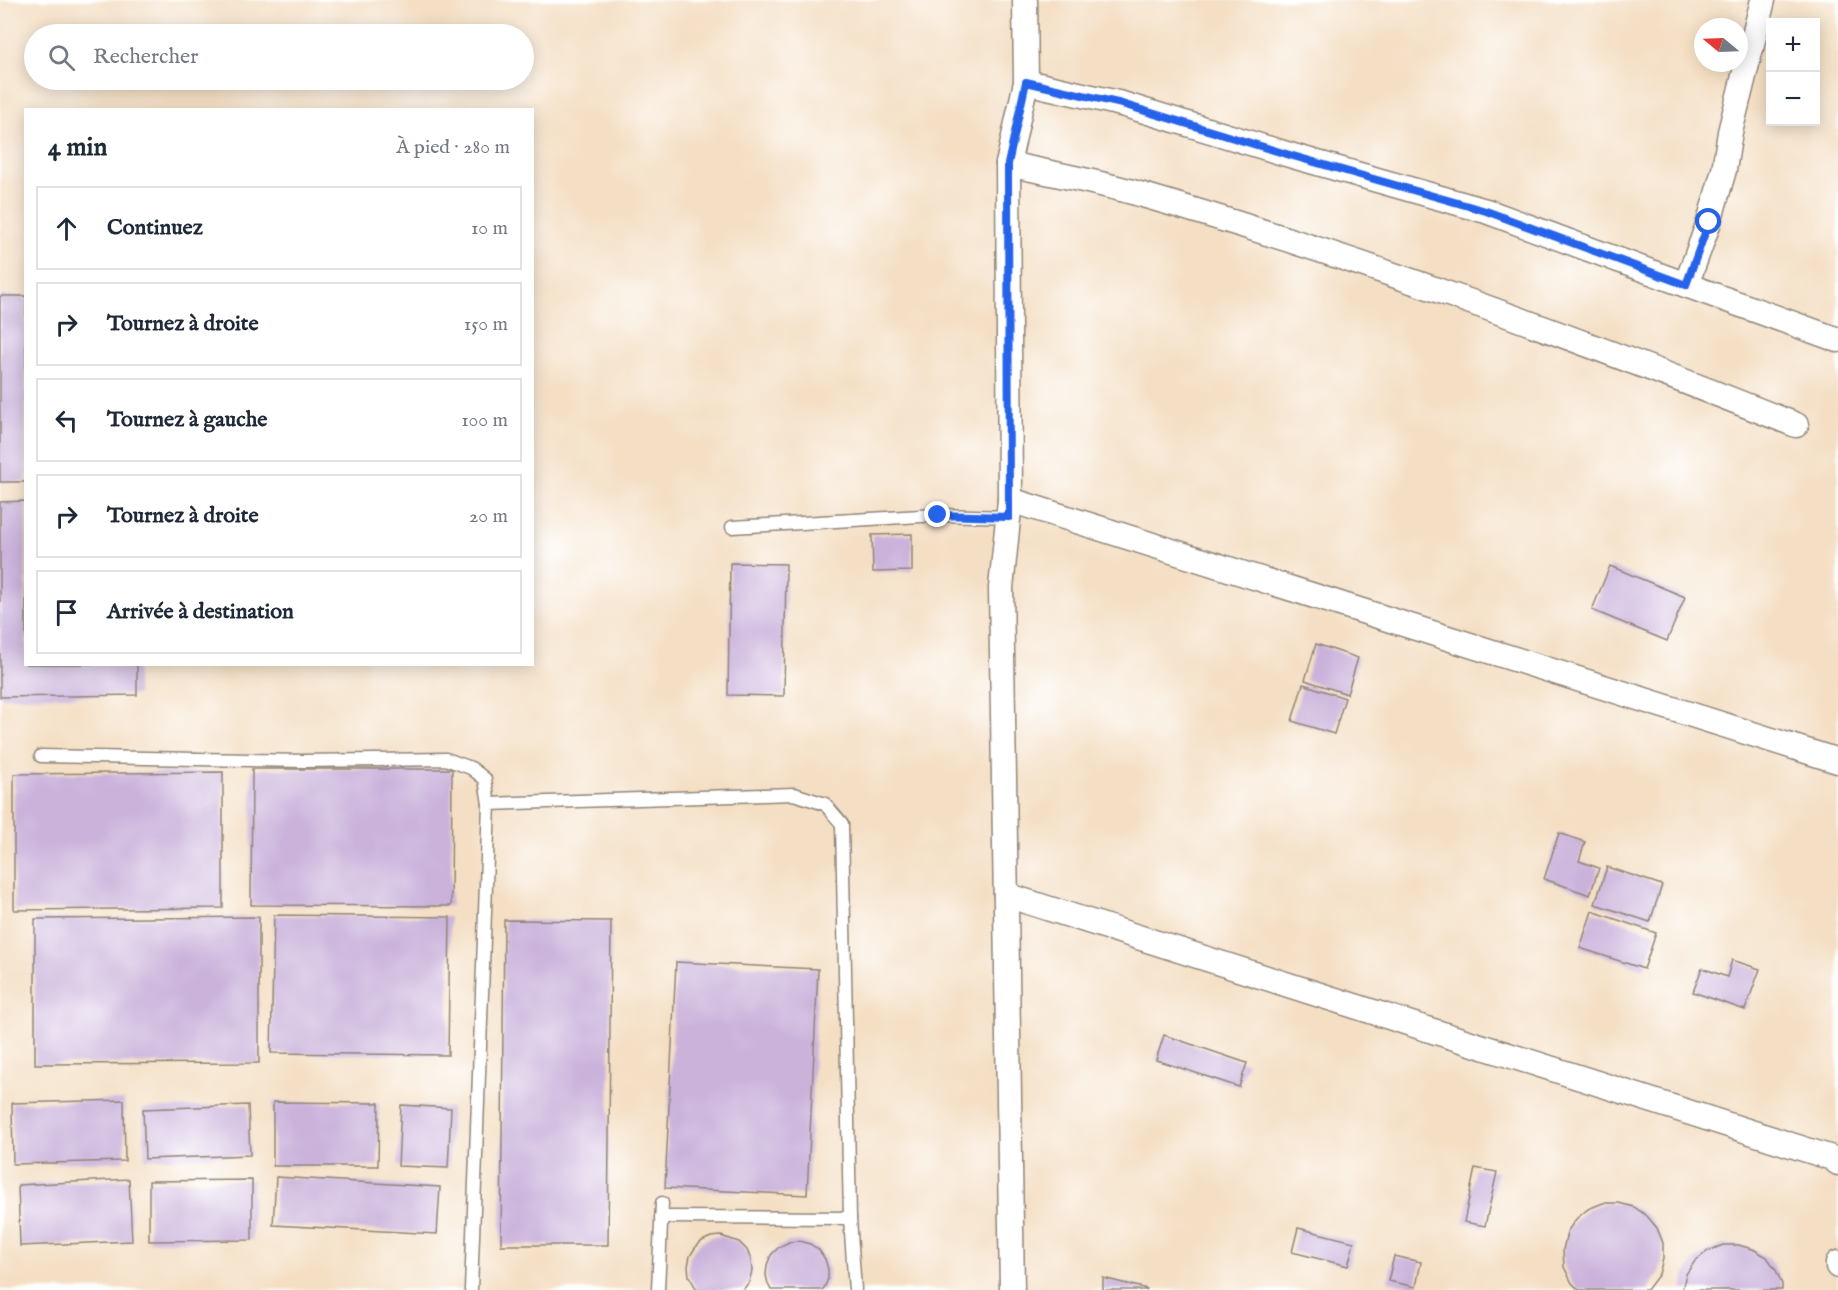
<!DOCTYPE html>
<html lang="fr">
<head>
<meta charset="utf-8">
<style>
  body { margin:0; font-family:"IM FELL English",serif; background:#f6f6f7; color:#1f2937 }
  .controls { position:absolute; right:18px; top:18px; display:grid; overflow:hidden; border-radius:0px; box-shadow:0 3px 15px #0003 }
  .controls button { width:54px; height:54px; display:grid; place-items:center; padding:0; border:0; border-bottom:2px solid #e0e1e3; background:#fff; color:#1f2937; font:30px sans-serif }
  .compass { position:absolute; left:1694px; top:18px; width:54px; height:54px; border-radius:50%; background:#fff; box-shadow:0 3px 15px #0003; rotate:289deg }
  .stop { position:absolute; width:18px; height:18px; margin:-14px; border:4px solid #2563eb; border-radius:50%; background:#fff }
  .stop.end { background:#2563eb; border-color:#fff; box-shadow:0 2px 6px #0008 }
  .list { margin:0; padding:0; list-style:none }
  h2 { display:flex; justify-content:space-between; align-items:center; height:78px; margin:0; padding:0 24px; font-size:26px }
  h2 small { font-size:20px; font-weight:400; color:#747a83 }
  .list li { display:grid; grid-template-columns:39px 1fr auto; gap:18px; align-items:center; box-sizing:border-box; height:84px; margin:0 12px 12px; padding:0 12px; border:2px solid #e0e1e3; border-radius:0px }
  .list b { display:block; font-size:22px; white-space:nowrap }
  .list em { font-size:20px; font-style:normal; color:#747a83 }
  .icon { flex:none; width:33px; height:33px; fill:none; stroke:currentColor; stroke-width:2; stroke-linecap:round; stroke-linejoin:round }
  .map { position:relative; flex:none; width:1838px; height:1290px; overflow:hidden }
  .search { position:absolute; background:#fff; box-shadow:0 3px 15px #0003; left:24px; top:24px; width:510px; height:66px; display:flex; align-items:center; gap:15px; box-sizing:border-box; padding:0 21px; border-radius:33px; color:#747a83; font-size:22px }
  .panel { position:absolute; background:#fff; box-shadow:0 3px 15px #0003; left:24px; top:108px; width:510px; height:558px; border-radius:0px }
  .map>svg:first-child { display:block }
  .building { fill:#cab2db }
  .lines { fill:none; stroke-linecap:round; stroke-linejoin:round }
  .service-casing { stroke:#908578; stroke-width:15 }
  .minor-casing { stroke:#908578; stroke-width:27 }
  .service { stroke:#fff; stroke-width:12 }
  .minor { stroke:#fff; stroke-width:24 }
  .route { stroke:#2563eb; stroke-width:8 }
</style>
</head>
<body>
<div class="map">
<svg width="1838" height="1290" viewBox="0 0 1838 1290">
  <rect width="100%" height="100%" fill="#fff"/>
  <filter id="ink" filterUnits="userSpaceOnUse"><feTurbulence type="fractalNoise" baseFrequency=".0167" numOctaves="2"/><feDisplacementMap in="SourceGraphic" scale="12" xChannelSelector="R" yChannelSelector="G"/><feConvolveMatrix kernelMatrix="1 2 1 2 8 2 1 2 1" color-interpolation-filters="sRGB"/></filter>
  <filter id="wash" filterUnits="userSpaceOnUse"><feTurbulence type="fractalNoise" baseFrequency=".008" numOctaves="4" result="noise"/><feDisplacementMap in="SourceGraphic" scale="24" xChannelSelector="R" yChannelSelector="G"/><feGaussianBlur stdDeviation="1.35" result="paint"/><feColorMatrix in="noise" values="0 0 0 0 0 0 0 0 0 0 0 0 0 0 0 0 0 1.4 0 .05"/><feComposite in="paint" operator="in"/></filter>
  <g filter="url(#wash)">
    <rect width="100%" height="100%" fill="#f4dfc4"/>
    <g id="blocks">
      <g class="building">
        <rect x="0" y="296" width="26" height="186"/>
        <polygon points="26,501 26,664 137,664 137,695 0,697 0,502"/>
        <polygon points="912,534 912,571 873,572 872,535"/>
        <polygon points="730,563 786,564 784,696 728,695"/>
        <polygon points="1610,566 1685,597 1667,641 1592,610"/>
        <polygon points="1316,644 1358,658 1347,694 1305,680"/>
        <polygon points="1303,684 1345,698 1334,734 1292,721"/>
        <polygon points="252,769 452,769 451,906 251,905"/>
        <polygon points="223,772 223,908 14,910 14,774"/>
        <polygon points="1559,833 1585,842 1579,861 1599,868 1590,895 1544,879"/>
        <polygon points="1607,867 1662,885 1650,922 1595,904"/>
        <polygon points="1592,911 1656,933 1644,969 1580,948"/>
        <polygon points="274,915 450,917 448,1055 271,1053"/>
        <polygon points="259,917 259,1063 35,1064 35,919"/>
        <polygon points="504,920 611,921 608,1245 501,1245"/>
        <polygon points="1732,960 1760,969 1745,1010 1693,992 1702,968 1727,977"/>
        <polygon points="676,962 818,969 807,1195 665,1188"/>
        <polygon points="1164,1035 1247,1063 1239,1087 1156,1060"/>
        <polygon points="124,1100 125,1161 13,1164 12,1103"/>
        <polygon points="273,1102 379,1103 378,1166 273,1166"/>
        <polygon points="248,1105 250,1155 145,1159 143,1109"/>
        <polygon points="401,1105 451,1108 448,1168 398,1166"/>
        <polygon points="1475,1168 1497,1172 1485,1226 1464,1222"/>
        <polygon points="276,1177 440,1187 437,1234 273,1225"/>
        <polygon points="129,1179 132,1241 20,1246 18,1185"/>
        <polygon points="252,1180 252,1240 149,1241 149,1181"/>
        <polygon points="1603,1203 1619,1203 1634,1207 1647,1216 1657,1228 1663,1243 1663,1259 1659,1274 1647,1290 1579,1290 1572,1283 1564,1267 1563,1250 1567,1232 1576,1219 1588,1209"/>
        <polygon points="1298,1228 1354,1242 1348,1266 1292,1252"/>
        <polygon points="721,1236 739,1242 747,1250 751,1260 752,1271 749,1282 743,1290 697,1290 689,1276 688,1266 690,1256 695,1248 702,1241 711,1237"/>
        <polygon points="799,1241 810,1244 819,1250 825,1259 828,1269 828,1279 824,1288 823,1290 771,1290 768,1284 766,1275 767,1265 771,1255 779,1247 789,1242"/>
        <polygon points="1723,1245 1738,1245 1753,1249 1767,1257 1776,1270 1782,1284 1782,1290 1682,1290 1686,1274 1695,1261 1708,1251"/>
        <polygon points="1394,1256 1421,1262 1416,1287 1388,1281"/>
        <polygon points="1103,1278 1147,1289 1146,1290 1103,1290"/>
      </g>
    </g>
  </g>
  <g filter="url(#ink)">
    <use href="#blocks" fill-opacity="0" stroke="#908578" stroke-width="1.5"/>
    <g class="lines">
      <defs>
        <g id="service">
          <polyline points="732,527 938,515 1009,517"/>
          <polyline points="41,756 304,761 446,759 471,768 485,779 489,804"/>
          <polyline points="661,1217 850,1218"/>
          <polyline points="471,1290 489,804 794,794 825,804 842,824 850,1218 855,1290"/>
          <polyline points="658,1290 662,1203"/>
        </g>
        <g id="minor">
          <polyline points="1763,0 1730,132 1724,170 1709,222 1686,285 1838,340"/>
          <polyline points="1026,82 1122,104 1293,156 1486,211 1686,285"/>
          <path d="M1008,164C1050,173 1094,181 1136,193C1360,258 1579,339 1796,425"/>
          <polyline points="1010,500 1838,761"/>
          <polyline points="1006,895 1832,1158 1838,1163"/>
          <polyline points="1838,1263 1838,1266"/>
          <polyline points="1012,1290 1001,588 1010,500 1008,164 1026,82 1025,0"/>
        </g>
      </defs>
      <use href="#service" class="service-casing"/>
      <use href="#minor" class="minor-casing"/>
      <use href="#service" class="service"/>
      <use href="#minor" class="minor"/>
    </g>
  </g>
  <g class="lines" filter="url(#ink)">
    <polyline class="route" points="938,515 1009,517 1008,164 1026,82 1122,104 1293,156 1486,211 1686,285 1709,222"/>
  </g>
</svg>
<div class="controls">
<button>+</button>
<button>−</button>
</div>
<svg class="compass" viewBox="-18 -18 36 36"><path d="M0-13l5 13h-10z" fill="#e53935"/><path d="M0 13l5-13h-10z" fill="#747a83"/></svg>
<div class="stop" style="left:1709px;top:222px"></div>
<div class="stop end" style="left:938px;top:515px"></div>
<div class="search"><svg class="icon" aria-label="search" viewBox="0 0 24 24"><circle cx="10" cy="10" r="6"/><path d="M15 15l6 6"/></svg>Rechercher</div>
<section class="panel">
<h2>4 min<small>À pied · 280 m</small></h2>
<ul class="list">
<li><svg class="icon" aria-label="ahead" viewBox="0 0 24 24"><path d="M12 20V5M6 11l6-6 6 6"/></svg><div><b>Continuez</b></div><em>10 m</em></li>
<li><svg class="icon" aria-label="right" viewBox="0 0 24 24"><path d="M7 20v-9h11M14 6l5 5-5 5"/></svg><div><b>Tournez à droite</b></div><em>150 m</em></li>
<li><svg class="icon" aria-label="left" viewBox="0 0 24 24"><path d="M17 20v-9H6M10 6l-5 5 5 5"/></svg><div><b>Tournez à gauche</b></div><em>100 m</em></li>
<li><svg class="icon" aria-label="right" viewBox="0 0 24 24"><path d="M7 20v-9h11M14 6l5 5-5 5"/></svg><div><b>Tournez à droite</b></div><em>20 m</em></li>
<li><svg class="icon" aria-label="arrive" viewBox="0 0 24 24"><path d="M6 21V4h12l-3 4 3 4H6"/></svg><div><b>Arrivée à destination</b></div></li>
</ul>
</section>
</div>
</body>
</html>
